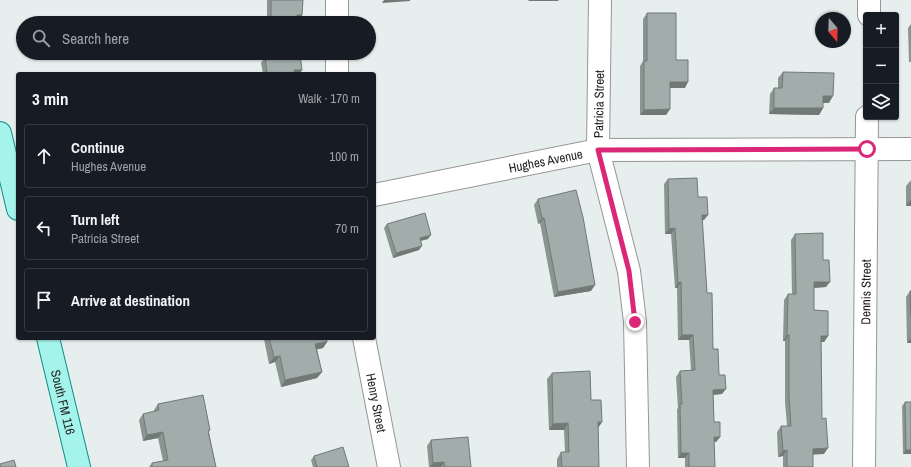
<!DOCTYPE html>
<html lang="en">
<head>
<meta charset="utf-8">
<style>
  body { margin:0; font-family:"Archivo Narrow",sans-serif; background:#20242c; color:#f1f3f6 }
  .controls { position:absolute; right:12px; top:12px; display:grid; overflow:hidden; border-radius:4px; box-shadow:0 1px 3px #0004 }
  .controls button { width:36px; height:36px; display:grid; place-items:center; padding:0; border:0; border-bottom:1px solid #363941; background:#171b24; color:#f1f3f6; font:20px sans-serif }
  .compass { position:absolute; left:815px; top:12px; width:36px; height:36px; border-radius:50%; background:#171b24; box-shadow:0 1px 3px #0004; rotate:161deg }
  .stop { position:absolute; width:12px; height:12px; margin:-9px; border:3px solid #db2777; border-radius:50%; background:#fff }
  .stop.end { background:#db2777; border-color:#fff; box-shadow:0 1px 4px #0008 }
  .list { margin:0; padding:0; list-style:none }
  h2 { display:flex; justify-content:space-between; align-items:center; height:52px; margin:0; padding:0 16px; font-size:17px }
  h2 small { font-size:13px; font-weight:400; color:#9ea1a6 }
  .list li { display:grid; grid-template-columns:26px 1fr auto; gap:12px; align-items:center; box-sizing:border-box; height:64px; margin:0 8px 8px; padding:0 8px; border:1px solid #363941; border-radius:4px }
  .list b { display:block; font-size:15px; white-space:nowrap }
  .list p { margin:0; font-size:13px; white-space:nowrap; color:#9ea1a6 }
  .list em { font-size:13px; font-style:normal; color:#9ea1a6 }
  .icon { flex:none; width:22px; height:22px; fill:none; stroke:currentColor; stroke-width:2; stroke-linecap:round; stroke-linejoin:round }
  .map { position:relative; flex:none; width:911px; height:467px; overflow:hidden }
  .search { position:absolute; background:#171b24; box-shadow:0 1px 3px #0004; left:16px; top:16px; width:360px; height:44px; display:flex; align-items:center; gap:10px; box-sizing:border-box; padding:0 14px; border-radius:22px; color:#9ea1a6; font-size:15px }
  .panel { position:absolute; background:#171b24; box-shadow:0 1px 3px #0004; left:16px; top:72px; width:360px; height:268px; border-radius:4px }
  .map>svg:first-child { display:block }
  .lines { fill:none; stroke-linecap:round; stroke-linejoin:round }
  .minor-casing { stroke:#969696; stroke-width:24 }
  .major-casing { stroke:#0d8c8a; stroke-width:24 }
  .minor { stroke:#fff; stroke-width:22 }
  .major { stroke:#a5f4eb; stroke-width:22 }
  .wall { fill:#8a9592 }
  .shaded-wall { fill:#717977 }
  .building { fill:#a1adaa; stroke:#717977 }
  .route { stroke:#db2777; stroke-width:5 }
  .labels { text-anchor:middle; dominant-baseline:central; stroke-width:3; stroke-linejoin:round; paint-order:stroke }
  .street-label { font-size:13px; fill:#1f1f1f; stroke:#fff }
</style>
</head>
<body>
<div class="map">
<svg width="911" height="467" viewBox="0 0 911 467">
  <rect width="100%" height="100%" fill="#e6efee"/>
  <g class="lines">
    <defs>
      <g id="minor">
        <polyline points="337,0 337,23"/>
        <polyline points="600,0 598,150 629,271 635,322 638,467"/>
        <polyline points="869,15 869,0"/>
        <polyline points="337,53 337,74"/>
        <path id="s1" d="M374,195L598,150L911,149"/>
        <path id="s2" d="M364,338L389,467"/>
        <path id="s3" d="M864,467L867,117"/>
      </g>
      <g id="major">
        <polyline points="0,133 18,209"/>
        <path id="s4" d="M48,338L79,467"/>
      </g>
    </defs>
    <use href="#minor" class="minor-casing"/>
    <use href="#major" class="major-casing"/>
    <use href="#minor" class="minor"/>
    <use href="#major" class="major"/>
  </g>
  <g class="wall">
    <polygon points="267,0 303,0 302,15 299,21 297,21 297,23 267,23"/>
    <polygon points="647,13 676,60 685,88 670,88 670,109 666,115 640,115 640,66 643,61 643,19"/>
    <polygon points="911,24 911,62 909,62 908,28"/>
    <polygon points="267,53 297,53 302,70 299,74 263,74 261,63 265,57 267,57"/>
    <polygon points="783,72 829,103 823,103 823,108 819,115 769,114 770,94 774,88 778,88 778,78"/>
    <polygon points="668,179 698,197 704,220 702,220 707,293 713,349 719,375 722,394 713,395 714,422 720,437 716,442 714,442 715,467 685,467 685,458 678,458 677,409 678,408 676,377 680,371 691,371 689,340 678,340 677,288 675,288 671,234 665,234 664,184"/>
    <polygon points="911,180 911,206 906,206 906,186"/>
    <polygon points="538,199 591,291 554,297 540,223 538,224 534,205"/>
    <polygon points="387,224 428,239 420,241 419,250 393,258 384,228"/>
    <polygon points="795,234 823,260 826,287 814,288 814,310 828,336 824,342 821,342 822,419 824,454 813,454 812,467 783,467 783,456 778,457 777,432 781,426 787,426 785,402 785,341 783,341 784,300 788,294 792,294 791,240"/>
    <polygon points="910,291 911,291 911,343 907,343 906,297"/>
    <polygon points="264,338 326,338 327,342 323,348 317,349 322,372 317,378 281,387 275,362 269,364 264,339"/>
    <polygon points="552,373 591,400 602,422 598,428 599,467 557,467 557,459 561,452 565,452 564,430 549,430 547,379"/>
    <polygon points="905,402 911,402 911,454 903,454 902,406"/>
    <polygon points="158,404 210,430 209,432 216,467 149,467 152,463 163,461 158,438 143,441 139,420 143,414 154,411 154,410"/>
    <polygon points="431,440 471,467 429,467 427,446"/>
    <polygon points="314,456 349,467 313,467 311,460"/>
  </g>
  <g class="shaded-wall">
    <polygon points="384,0 410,0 410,1 382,3"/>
    <polygon points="529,0 559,0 558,1 528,1"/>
    <polygon points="297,15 302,15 299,21 294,21"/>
    <polygon points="294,70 302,70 299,74 292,74"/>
    <polygon points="670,82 688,82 685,88 666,88"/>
    <polygon points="823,96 833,96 829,103 819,103"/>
    <polygon points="774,108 823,108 819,115 769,114"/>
    <polygon points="670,109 666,115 640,115 644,110"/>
    <polygon points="911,199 911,206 906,206"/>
    <polygon points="702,215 708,215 704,220 698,220"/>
    <polygon points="542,218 544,218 540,223 538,224"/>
    <polygon points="675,228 671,234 665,234 669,229"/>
    <polygon points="431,235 428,239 416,242 420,238"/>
    <polygon points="422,246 419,250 393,258 396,253"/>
    <polygon points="681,282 677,288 675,288 678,283"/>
    <polygon points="814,282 830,282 826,287 810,288"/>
    <polygon points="595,285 591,291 554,297 558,292"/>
    <polygon points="682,335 693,335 689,340 678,340"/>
    <polygon points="787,335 789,335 785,341 783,341"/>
    <polygon points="821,336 828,336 824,342 816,341"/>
    <polygon points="911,338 911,343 907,343"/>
    <polygon points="327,342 323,348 311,351 315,344"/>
    <polygon points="280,356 275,362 269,364 274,357"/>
    <polygon points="322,372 317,378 281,387 285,380"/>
    <polygon points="726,389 722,394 709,395 713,390"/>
    <polygon points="598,422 602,422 598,428"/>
    <polygon points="568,423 564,430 549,430 553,424"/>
    <polygon points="163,432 158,438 143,441 147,435"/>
    <polygon points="714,437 720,437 716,442 710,442"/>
    <polygon points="828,448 824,454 808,455 813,449"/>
    <polygon points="787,450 783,456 778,457 783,451"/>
    <polygon points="906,450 911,450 911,454 903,454"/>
    <polygon points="681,453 689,453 685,458 678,458"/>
    <polygon points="444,462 441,467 430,467 433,463"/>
  </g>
  <g class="building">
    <polygon points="271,0 303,0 302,15 297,15 297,23 271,23"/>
    <polygon points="647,13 676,13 676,60 688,60 688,82 670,82 670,109 644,110 644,61 647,61"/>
    <polygon points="271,53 297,53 297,54 300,54 302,70 294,70 295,74 267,74 265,57 270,57"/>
    <polygon points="783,72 834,73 833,96 823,96 823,108 774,108 774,88 782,88"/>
    <polygon points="697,178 698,197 707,197 708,215 702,215 707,293 712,293 713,349 718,349 719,375 725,375 726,389 713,390 714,422 720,422 720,437 714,437 715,467 689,467 689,453 681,453 680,404 682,404 680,371 695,370 693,335 682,335 681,282 678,283 675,228 669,229 668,179"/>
    <polygon points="576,190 583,217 595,285 558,292 544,218 542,218 538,199"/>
    <polygon points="425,213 431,235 420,238 422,246 396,253 387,224"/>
    <polygon points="823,233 823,260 829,260 830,282 814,282 814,310 828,311 828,336 821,336 822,419 826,418 828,448 813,449 813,467 787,467 787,450 783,451 781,426 791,426 789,396 789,335 787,335 788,294 796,294 795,234"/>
    <polygon points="910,291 911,291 911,315"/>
    <polygon points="269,338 326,338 327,342 315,344 322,372 285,380 280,356 274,357"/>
    <polygon points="590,371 591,400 601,400 602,422 598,422 599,467 562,467 561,452 569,452 568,423 553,424 552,373"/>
    <polygon points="203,395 210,430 208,431 216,467 152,467 152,463 168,460 163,432 147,435 143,414 159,410 158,404"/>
    <polygon points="905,402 911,402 911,450 906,450"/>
    <polygon points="468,437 471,467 445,467 444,462 433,463 431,440"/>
    <polygon points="343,447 349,467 317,467 314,456"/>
    <polygon points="14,460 16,467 0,467 0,464"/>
  </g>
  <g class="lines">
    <polyline class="route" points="635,322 629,271 598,150 867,149"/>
  </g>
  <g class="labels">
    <g class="street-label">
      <text transform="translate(599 104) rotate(-89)">Patricia Street</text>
      <text stroke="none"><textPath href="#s1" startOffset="175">Hughes Avenue</textPath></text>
      <text stroke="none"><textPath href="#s3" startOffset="175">Dennis Street</textPath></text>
      <text stroke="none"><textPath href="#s4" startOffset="66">South FM 116</textPath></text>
      <text stroke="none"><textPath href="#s2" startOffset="66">Henry Street</textPath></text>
    </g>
  </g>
</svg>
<div class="controls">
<button>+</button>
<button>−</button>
<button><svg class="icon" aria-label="layers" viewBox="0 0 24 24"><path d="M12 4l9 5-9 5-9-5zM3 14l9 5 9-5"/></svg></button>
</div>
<svg class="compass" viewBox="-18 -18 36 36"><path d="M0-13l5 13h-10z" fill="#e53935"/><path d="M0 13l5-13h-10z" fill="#9ea1a6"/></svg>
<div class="stop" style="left:867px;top:149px"></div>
<div class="stop end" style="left:635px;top:322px"></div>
<div class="search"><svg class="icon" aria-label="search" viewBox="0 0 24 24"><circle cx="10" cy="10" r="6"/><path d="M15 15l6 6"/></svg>Search here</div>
<section class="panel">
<h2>3 min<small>Walk · 170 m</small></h2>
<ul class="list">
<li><svg class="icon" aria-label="ahead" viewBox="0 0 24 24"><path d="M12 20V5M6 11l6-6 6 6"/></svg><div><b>Continue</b><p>Hughes Avenue</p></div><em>100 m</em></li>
<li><svg class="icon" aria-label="left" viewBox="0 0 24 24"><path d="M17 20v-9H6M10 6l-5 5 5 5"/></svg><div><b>Turn left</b><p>Patricia Street</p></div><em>70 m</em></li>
<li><svg class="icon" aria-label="arrive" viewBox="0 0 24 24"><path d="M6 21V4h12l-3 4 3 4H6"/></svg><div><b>Arrive at destination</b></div></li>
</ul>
</section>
</div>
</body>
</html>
